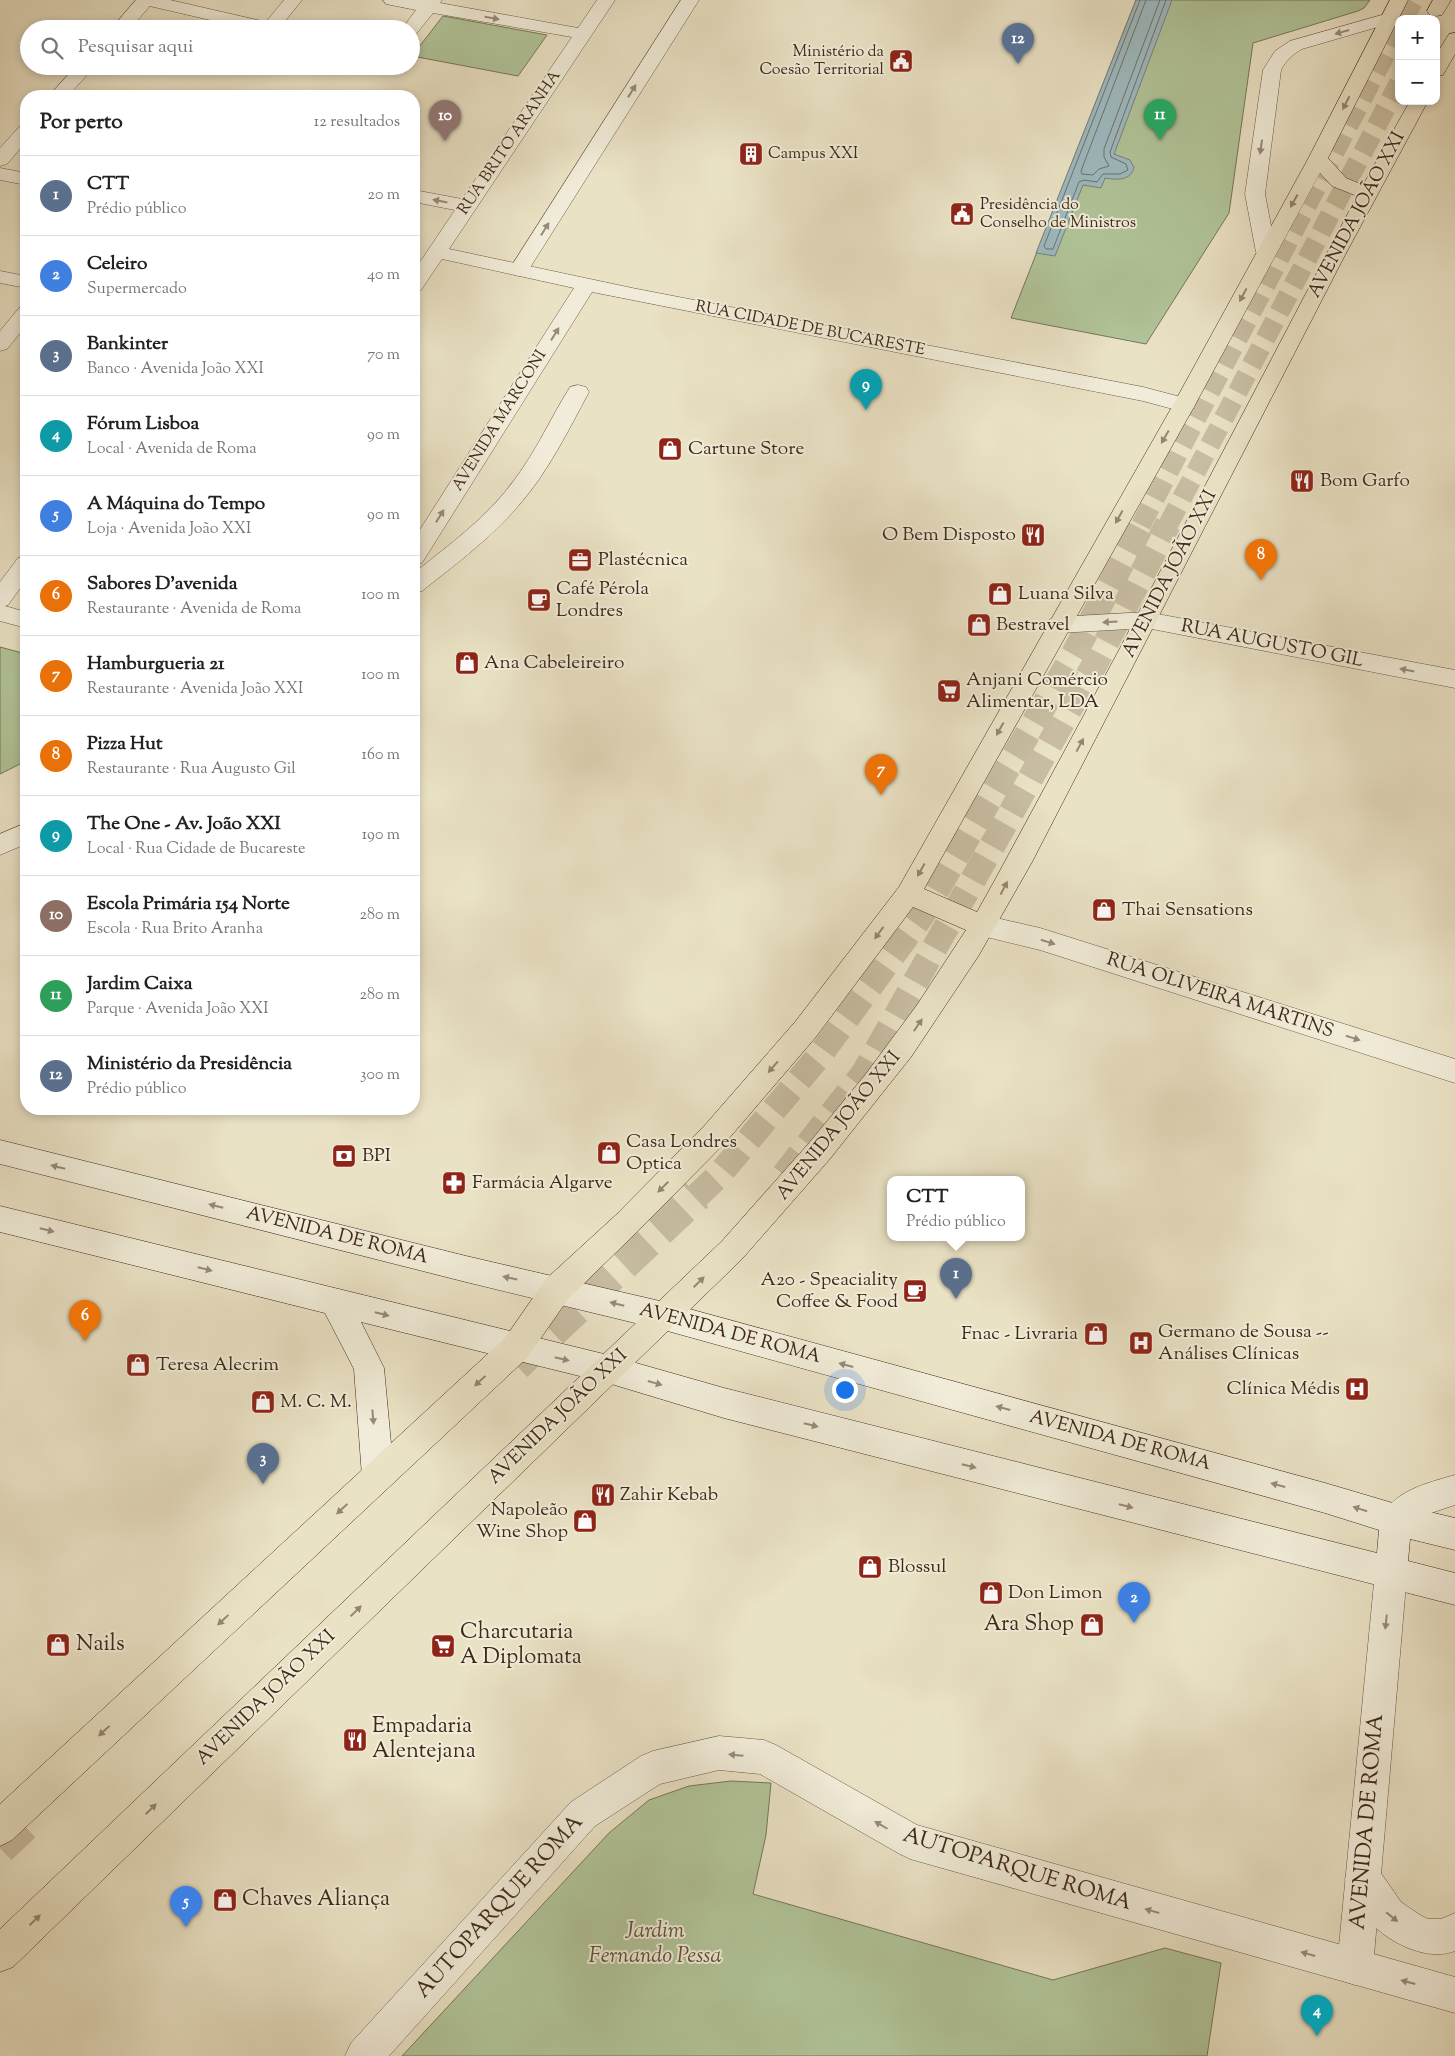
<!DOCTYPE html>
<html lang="pt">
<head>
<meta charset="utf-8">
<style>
  body { margin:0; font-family:"Sorts Mill Goudy",serif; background:#f6f6f6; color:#222 }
  .controls { position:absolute; right:15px; top:15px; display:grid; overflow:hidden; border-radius:10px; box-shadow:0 2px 8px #0003 }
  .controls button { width:45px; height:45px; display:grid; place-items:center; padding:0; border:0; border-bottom:1px solid #e0e0e0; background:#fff; color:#222; font:25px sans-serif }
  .you { position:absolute; left:844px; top:1389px; width:18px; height:18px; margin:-12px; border:4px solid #fff; border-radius:50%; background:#1a73e8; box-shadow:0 0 0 8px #1a73e833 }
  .badge { display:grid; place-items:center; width:32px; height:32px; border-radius:50%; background:#8f2418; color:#fff; font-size:16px; font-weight:700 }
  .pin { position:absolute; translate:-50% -41px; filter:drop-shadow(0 1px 2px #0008) }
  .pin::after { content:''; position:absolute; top:26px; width:18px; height:15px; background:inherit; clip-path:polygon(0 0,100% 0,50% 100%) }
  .popup { position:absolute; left:887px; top:1176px; width:138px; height:65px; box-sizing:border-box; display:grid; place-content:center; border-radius:10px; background:#fff; filter:drop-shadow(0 1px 4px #0005); font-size:16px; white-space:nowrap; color:#767676 }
  .popup b { font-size:19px; color:#222 }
  .popup::after { content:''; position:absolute; left:50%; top:100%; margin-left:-10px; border:10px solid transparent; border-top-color:#fff }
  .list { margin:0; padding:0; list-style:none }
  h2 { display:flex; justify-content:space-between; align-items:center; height:65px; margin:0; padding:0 20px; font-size:21px }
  h2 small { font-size:16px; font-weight:400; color:#767676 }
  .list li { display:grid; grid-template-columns:32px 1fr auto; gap:15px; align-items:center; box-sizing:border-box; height:80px; padding:0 20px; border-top:1px solid #e0e0e0 }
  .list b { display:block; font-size:19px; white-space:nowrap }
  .list p { margin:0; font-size:16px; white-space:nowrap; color:#767676 }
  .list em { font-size:16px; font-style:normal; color:#767676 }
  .icon { flex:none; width:28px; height:28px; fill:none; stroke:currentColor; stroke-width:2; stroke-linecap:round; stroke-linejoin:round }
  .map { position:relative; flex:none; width:1455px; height:2056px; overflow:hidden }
  .search { position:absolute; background:#fff; box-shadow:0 2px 8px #0003; left:20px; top:20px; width:400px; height:55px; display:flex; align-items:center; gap:12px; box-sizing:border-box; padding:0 18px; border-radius:28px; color:#767676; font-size:19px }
  .panel { position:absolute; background:#fff; box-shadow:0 2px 8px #0003; left:20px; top:90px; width:400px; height:1025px; border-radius:20px }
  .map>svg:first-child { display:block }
  .green { fill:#b1c499; stroke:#787658 }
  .water { fill:#9ebac0; stroke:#78807d }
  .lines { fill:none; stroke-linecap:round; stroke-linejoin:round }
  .shore { stroke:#6e726c; stroke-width:1 }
  .primary-tunnel-far2 { stroke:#c8bda2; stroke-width:20; stroke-dasharray:20 10; stroke-linecap:butt }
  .primary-tunnel-far1 { stroke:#c8bda2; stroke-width:26; stroke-dasharray:26 13; stroke-linecap:butt }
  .primary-tunnel { stroke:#c8bda2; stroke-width:33; stroke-dasharray:33 16; stroke-linecap:butt }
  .service-casing { stroke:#6a5743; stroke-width:1 }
  .pedestrian-casing { stroke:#6a5743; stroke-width:1 }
  .minor-casing { stroke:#6a5743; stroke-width:1 }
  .secondary-casing { stroke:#3f2918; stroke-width:1 }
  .primary-casing { stroke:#3f2918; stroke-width:1 }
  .service { fill:#f1ecd9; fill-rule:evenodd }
  .pedestrian { fill:#f1ecd9; fill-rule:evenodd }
  .minor { fill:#f1ecd9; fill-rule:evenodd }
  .secondary { fill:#f1ecd9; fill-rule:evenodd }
  .primary { fill:#eae2c5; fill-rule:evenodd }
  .oneway { fill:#988a78 }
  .oneway2 { fill:#94866e }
  .labels { text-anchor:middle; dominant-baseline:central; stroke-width:4; stroke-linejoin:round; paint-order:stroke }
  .far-poi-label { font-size:16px; fill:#3f2918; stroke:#f1ecd9; text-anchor:start }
  .far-street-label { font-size:16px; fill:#3f2918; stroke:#f1ecd9 }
  .street-label { font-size:19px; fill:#3f2918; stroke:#f1ecd9 }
  .poi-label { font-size:19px; fill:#3f2918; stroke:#f1ecd9; text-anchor:start }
  .near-poi-label { font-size:22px; fill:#3f2918; stroke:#f1ecd9; text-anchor:start }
  .near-street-label { font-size:22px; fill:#3f2918; stroke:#f1ecd9 }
  .near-park-label { font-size:22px; font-style:italic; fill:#5c5038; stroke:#f1ecd9 }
</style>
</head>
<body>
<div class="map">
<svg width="1455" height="2056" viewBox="0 0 1455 2056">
  <rect width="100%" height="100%" fill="#eae2c5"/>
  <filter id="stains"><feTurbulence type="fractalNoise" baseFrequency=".004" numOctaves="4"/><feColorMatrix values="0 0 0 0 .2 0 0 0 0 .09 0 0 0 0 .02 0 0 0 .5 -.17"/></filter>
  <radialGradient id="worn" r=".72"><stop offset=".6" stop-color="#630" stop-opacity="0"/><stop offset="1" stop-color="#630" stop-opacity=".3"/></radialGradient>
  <g class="green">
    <polygon points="1136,0 1370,0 1364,8 1358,11 1253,43 1229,213 1146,344 1011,318"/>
    <polygon points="443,16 547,35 518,76 412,56"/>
    <polygon points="0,647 26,654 26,761 0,774"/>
    <polygon points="731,1781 771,1783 766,1835 753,1894 1053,1980 1165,1948 1221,1963 1207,2056 402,2056 609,1833 649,1800 689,1786"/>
  </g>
  <path class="water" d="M1136,0H1172L1114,154L1130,160L1134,167C1131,181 1117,180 1105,178L1101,188L1083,185L1055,256L1036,253Z"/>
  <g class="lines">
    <g class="shore">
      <polyline points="1140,0 1044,246 1046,249 1053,249 1079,182 1084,180 1097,182 1103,174 1120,174 1128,170 1126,164 1111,157 1110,152 1166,0"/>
      <polyline points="1146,0 1081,171 1082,174 1093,175 1099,169 1109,166 1104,157 1104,149 1160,0"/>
    </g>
    <g class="primary-tunnel-far2">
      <polyline points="1403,19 1414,0"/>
      <polyline points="1141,525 1399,28"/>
      <polyline points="1168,525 1399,83"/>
    </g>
    <g class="primary-tunnel-far1">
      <polyline points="784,1175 864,1073 1096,662 1168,524"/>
      <polyline points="696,1197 718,1176 820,1055 922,915 1074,654 1142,524"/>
    </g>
    <g class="primary-tunnel">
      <polyline points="516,1365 697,1195"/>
      <polyline points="0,1848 32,1818"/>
    </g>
    <defs>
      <g id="service">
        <polygon points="681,0 699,0 526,274 519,276 512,274 509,270"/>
        <path d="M1389,13L1395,14L1398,18L1395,22L1302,49C1293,54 1286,60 1281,70L1265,194L1276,252L1273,256L1266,258L1259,256L1256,252L1245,194L1263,70L1275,51L1290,41Z"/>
        <path d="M578,385L586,387L589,392C568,431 548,472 519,505C491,538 456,564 422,591L414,593V573C450,544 488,517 515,479C537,450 551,417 570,387Z"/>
        <path d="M1455,1475V1505L1431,1513L1407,1531L1396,1536L1385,1531L1380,1520C1392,1491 1427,1483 1455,1475Z"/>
        <polygon points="719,1736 764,1740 776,1745 917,1825 1455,1977 1455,2013 910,1859 898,1853 760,1774 719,1770 660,1784 595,1826 389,2056 345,2056 351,2043 571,1802 641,1756 653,1751"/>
        <path d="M1363,1861L1376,1866L1401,1902L1420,1915L1428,1919H1441L1455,1913V1951C1430,1961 1396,1946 1376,1928C1365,1918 1351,1893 1345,1879L1350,1866Z"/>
      </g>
      <g id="pedestrian">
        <polygon points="136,0 155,0 130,29 111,29"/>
        <polygon points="76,66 95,66 68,96 49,96"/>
      </g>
      <g id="minor">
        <polygon points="138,0 170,0 266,22 284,0 302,0 281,26 283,29 249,29 141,4"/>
        <polygon points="383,0 442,0 440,3 578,28 597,0 615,0 449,249 632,288 1143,387 1192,400 1195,405 1192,410 1184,412 1143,401 592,292 422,563 414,565 414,539 574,288 442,259 421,290 414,292 414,271 455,210 414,202 414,190 462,199 572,37 433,13 417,33 411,34 411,29 402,29 416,10 386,4"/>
        <polygon points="26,125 26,142 7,164 0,166 0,148 19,127"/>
        <polygon points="0,168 26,173 26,185 0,180"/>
        <polygon points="0,271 26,276 26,288 0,283"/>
        <polygon points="26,307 26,326 7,349 0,351 0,331 19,308"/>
        <polygon points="26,556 26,580 8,605 5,606 26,612 26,628 0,621 0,582 18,558"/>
        <polygon points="1147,612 1455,670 1455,688 1147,628 1058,633 1050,631 1046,625 1050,619 1058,617"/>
        <polygon points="26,823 26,844 0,855 0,834"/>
        <polygon points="983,915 1040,928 1455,1059 1455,1083 1040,950 974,934 970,926 974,918"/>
        <polygon points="1391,1557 1403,1562 1407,1573 1373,1967 1368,1980 1355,1985 1342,1980 1337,1967 1375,1573 1379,1562"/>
      </g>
      <polygon id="secondary" points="0,1140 466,1256 664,1302 1325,1483 1396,1504 1455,1518 1455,1550 1410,1539 1408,1561 1455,1573 1455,1605 724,1418 608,1383 361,1322 384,1368 394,1476 389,1487 378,1491 367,1487 362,1476 354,1369 325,1313 0,1232 0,1206 608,1355 724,1388 1377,1553 1379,1530 1325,1513 664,1330 466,1282 0,1164"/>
      <g id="primary">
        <path d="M1390,0H1408L1328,158L1346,178L1363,185L1410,101H1428L1344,257L1032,862L979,955L911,1057L829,1160L742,1259L13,1967L0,1972V1929L722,1241L809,1143L865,1075L917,1005L966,930L913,907L815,1038L725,1143L637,1232L568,1299L527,1358L12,1840L0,1846V1804L505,1338L546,1279L617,1214L705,1125L795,1022L899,887L1173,405L1308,159ZM1320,173L1332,186L1357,196L1119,650L996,878L977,912L924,889L1195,405Z"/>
        <polygon points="1433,0 1451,0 1442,15 1436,16 1430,15 1427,11"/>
        <polygon points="1455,33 1455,54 1443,75 1436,76 1436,55 1449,34"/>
      </g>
    </defs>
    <use href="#service" class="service-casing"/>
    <use href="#pedestrian" class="pedestrian-casing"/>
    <use href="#minor" class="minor-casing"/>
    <use href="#secondary" class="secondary-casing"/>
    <use href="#primary" class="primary-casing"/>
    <use href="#service" class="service"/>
    <use href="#pedestrian" class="pedestrian"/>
    <use href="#minor" class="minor"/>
    <use href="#secondary" class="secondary"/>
    <use href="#primary" class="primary"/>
  </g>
  <defs><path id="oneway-solid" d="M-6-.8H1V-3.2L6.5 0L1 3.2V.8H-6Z" transform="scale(1.25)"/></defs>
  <g class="oneway">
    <use href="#oneway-solid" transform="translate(492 18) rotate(10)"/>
    <use href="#oneway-solid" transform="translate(1342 32) rotate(164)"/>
    <use href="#oneway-solid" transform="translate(632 91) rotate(-58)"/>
    <use href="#oneway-solid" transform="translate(1261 147) rotate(98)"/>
    <use href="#oneway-solid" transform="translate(440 201) rotate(-169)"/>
    <use href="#oneway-solid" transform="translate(545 229) rotate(-58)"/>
    <use href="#oneway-solid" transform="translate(555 334) rotate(-58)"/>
    <use href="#oneway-solid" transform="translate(440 516) rotate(-58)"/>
    <use href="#oneway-solid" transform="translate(1110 622) rotate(176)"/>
    <use href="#oneway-solid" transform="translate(1407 670) rotate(-169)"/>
    <use href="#oneway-solid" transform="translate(1048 942) rotate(17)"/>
    <use href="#oneway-solid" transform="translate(1353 1038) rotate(18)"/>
    <use href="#oneway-solid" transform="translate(58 1167) rotate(-166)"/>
    <use href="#oneway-solid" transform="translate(216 1206) rotate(-166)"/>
    <use href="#oneway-solid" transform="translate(47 1230) rotate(14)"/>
    <use href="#oneway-solid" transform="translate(205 1269) rotate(14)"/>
    <use href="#oneway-solid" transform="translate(510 1278) rotate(-168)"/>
    <use href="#oneway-solid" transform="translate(617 1304) rotate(-166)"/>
    <use href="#oneway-solid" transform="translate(382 1314) rotate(14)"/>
    <use href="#oneway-solid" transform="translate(562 1359) rotate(13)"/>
    <use href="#oneway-solid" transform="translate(846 1365) rotate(-165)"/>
    <use href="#oneway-solid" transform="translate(655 1383) rotate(16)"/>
    <use href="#oneway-solid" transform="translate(1003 1408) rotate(-165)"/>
    <use href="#oneway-solid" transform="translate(373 1417) rotate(85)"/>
    <use href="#oneway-solid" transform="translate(811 1425) rotate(14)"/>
    <use href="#oneway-solid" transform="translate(969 1466) rotate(14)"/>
    <use href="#oneway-solid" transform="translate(1278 1485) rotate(-165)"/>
    <use href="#oneway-solid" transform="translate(1126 1506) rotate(14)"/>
    <use href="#oneway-solid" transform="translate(1360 1509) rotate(-163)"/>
    <use href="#oneway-solid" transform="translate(1386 1622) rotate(96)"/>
    <use href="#oneway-solid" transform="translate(736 1755) rotate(-175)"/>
    <use href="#oneway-solid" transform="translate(881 1825) rotate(-150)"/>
    <use href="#oneway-solid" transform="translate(1152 1911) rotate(-164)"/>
    <use href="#oneway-solid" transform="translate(1392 1917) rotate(39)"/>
    <use href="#oneway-solid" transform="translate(1308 1954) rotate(-164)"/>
    <use href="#oneway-solid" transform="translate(1408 1982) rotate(-165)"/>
  </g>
  <g class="oneway2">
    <use href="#oneway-solid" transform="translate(1346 103) rotate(117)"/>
    <use href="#oneway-solid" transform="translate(1294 201) rotate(119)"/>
    <use href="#oneway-solid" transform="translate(1243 295) rotate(118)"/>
    <use href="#oneway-solid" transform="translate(1165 437) rotate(120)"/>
    <use href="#oneway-solid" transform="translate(1119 517) rotate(119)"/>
    <use href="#oneway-solid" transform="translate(1000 729) rotate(119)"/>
    <use href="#oneway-solid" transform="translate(1080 745) rotate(-62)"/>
    <use href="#oneway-solid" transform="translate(921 870) rotate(119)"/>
    <use href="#oneway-solid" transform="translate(1004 888) rotate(-62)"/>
    <use href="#oneway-solid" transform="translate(879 933) rotate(126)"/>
    <use href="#oneway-solid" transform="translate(918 1025) rotate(-56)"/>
    <use href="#oneway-solid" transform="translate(773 1067) rotate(131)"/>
    <use href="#oneway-solid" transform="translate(663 1187) rotate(135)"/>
    <use href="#oneway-solid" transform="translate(699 1282) rotate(-44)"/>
    <use href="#oneway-solid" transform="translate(480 1381) rotate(137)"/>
    <use href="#oneway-solid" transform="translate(342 1509) rotate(137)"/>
    <use href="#oneway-solid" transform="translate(356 1611) rotate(-44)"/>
    <use href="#oneway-solid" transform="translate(223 1620) rotate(137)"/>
    <use href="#oneway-solid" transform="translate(104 1731) rotate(137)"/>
    <use href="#oneway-solid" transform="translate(151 1809) rotate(-44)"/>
    <use href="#oneway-solid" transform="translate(35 1920) rotate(-44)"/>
  </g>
  <defs>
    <symbol id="civic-square" viewBox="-11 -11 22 22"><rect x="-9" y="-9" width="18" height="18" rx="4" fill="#8f2418" stroke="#f1ecd9"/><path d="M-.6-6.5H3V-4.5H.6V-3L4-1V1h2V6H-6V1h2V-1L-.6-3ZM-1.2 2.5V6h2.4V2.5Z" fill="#fff"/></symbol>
    <symbol id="building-square" viewBox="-11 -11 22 22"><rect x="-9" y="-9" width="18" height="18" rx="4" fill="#8f2418" stroke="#f1ecd9"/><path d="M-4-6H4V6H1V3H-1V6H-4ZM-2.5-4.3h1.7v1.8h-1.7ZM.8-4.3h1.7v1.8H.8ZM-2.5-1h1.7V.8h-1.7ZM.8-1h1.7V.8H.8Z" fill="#fff"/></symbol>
    <symbol id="shop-square" viewBox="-11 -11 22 22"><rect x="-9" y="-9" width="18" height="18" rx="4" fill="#8f2418" stroke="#f1ecd9"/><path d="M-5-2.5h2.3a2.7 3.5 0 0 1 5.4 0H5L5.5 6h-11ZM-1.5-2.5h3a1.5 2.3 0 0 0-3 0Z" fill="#fff"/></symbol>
    <symbol id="restaurant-square" viewBox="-11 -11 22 22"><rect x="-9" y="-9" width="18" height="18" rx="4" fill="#8f2418" stroke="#f1ecd9"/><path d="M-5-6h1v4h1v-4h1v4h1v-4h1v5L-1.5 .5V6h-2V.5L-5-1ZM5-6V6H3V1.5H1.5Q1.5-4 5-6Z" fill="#fff"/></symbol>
    <symbol id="office-square" viewBox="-11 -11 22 22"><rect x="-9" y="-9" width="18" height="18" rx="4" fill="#8f2418" stroke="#f1ecd9"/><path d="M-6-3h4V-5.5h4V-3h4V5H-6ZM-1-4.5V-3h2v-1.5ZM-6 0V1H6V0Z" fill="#fff"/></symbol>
    <symbol id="cafe-square" viewBox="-11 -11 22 22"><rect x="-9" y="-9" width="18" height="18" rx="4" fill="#8f2418" stroke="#f1ecd9"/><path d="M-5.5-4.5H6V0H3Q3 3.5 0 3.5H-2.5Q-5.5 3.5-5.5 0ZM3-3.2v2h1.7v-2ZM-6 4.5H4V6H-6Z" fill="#fff"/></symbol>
    <symbol id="supermarket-square" viewBox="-11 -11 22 22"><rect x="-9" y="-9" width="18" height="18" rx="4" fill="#8f2418" stroke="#f1ecd9"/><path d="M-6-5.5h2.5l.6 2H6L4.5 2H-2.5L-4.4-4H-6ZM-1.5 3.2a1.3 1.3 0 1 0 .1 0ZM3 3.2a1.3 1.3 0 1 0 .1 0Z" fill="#fff"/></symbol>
    <symbol id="bank-square" viewBox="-11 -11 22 22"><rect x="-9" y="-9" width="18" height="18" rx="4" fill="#8f2418" stroke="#f1ecd9"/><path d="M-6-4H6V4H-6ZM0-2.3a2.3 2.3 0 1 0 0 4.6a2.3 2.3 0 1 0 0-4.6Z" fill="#fff"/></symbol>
    <symbol id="pharmacy-square" viewBox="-11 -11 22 22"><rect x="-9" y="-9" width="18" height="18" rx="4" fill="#8f2418" stroke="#f1ecd9"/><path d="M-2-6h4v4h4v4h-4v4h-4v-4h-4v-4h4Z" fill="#fff"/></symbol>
    <symbol id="hospital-square" viewBox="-11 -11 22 22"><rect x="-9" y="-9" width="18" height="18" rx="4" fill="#8f2418" stroke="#f1ecd9"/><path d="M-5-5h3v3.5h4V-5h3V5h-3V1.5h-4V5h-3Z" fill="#fff"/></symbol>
  </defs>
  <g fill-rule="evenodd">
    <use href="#civic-square" x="887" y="47" width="28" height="28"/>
    <use href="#building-square" x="737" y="140" width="28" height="28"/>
    <use href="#civic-square" x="948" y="200" width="28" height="28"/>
    <use href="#shop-square" x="656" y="435" width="28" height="28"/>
    <use href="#restaurant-square" x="1288" y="467" width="28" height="28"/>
    <use href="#restaurant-square" x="1019" y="521" width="28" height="28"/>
    <use href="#office-square" x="566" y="546" width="28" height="28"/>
    <use href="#shop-square" x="986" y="580" width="28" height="28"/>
    <use href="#cafe-square" x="525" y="586" width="28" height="28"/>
    <use href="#shop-square" x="965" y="611" width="28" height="28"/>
    <use href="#shop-square" x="453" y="649" width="28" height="28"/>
    <use href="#supermarket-square" x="935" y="677" width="28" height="28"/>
    <use href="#shop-square" x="1090" y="896" width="28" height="28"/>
    <use href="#shop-square" x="595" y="1139" width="28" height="28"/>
    <use href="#bank-square" x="330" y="1142" width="28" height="28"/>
    <use href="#pharmacy-square" x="440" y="1169" width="28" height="28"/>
    <use href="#cafe-square" x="901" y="1277" width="28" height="28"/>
    <use href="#shop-square" x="1082" y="1320" width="28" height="28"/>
    <use href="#hospital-square" x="1127" y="1329" width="28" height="28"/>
    <use href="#shop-square" x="124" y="1351" width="28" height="28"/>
    <use href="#hospital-square" x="1343" y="1375" width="28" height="28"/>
    <use href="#shop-square" x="249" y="1388" width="28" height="28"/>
    <use href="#restaurant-square" x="589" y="1481" width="28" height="28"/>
    <use href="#shop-square" x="571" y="1507" width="28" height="28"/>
    <use href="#shop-square" x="856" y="1553" width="28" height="28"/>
    <use href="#shop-square" x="977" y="1579" width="28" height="28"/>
    <use href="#shop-square" x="1078" y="1611" width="28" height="28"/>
    <use href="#shop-square" x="44" y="1631" width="28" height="28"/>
    <use href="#supermarket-square" x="429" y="1632" width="28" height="28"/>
    <use href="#restaurant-square" x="341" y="1726" width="28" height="28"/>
    <use href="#shop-square" x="211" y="1886" width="28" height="28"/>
  </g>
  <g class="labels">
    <g class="far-poi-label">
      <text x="884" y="52" text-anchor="end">Ministério da<tspan x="884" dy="18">Coesão Territorial</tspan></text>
      <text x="768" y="154">Campus XXI</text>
      <text x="980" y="205">Presidência do<tspan x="980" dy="18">Conselho de Ministros</tspan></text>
    </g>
    <g class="far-street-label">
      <text transform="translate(510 143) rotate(-56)">RUA BRITO ARANHA</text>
      <text transform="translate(810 329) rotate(11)">RUA CIDADE DE BUCARESTE</text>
      <text transform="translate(500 421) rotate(-58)">AVENIDA MARCONI</text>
    </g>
    <g class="street-label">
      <text transform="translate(1357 215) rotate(-62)">AVENIDA JOÃO XXI</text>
      <text transform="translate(1170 574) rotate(-63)">AVENIDA JOÃO XXI</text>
      <text transform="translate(1272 644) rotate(11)">RUA AUGUSTO GIL</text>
      <text transform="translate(1220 996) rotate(18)">RUA OLIVEIRA MARTINS</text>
      <text transform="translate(839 1126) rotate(-51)">AVENIDA JOÃO XXI</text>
      <text transform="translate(337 1236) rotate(14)">AVENIDA DE ROMA</text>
      <text transform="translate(730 1334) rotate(15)">AVENIDA DE ROMA</text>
      <text transform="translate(558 1417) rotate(-44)">AVENIDA JOÃO XXI</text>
      <text transform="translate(1120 1441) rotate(15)">AVENIDA DE ROMA</text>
      <text transform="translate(266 1698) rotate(-44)">AVENIDA JOÃO XXI</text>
    </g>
    <g class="poi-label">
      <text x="688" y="449">Cartune Store</text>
      <text x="1320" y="481">Bom Garfo</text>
      <text x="1016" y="535" text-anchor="end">O Bem Disposto</text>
      <text x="598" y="560">Plastécnica</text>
      <text x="556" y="589">Café Pérola<tspan x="556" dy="22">Londres</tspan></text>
      <text x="1018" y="594">Luana Silva</text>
      <text x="996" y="625">Bestravel</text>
      <text x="484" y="663">Ana Cabeleireiro</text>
      <text x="966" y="680">Anjani Comércio<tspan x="966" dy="22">Alimentar, LDA</tspan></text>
      <text x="1122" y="910">Thai Sensations</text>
      <text x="626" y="1142">Casa Londres<tspan x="626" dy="22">Optica</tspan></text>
      <text x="362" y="1156">BPI</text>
      <text x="472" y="1183">Farmácia Algarve</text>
      <text x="898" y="1280" text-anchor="end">A20 - Speaciality<tspan x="898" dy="22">Coffee &amp; Food</tspan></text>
      <text x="1158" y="1332">Germano de Sousa --<tspan x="1158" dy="22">Análises Clínicas</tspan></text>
      <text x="1078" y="1334" text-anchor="end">Fnac - Livraria</text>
      <text x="156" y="1365">Teresa Alecrim</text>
      <text x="1340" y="1389" text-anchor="end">Clínica Médis</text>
      <text x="280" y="1402">M. C. M.</text>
      <text x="620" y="1495">Zahir Kebab</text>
      <text x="568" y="1510" text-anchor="end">Napoleão<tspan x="568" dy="22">Wine Shop</tspan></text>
      <text x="888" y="1567">Blossul</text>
      <text x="1008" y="1593">Don Limon</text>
    </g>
    <g class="near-poi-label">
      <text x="1074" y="1625" text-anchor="end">Ara Shop</text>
      <text x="460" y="1633">Charcutaria<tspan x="460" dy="25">A Diplomata</tspan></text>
      <text x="76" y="1645">Nails</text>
      <text x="372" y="1727">Empadaria<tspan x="372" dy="25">Alentejana</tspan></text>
      <text x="242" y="1900">Chaves Aliança</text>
    </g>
    <g class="near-street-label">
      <text transform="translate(1368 1822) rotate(-85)">AVENIDA DE ROMA</text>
      <text transform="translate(1017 1870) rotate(17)">AUTOPARQUE ROMA</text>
      <text transform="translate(500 1907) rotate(-48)">AUTOPARQUE ROMA</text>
    </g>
    <g class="near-park-label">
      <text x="655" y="1932">Jardim<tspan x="655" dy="25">Fernando Pessa</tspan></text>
    </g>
  </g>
  <rect width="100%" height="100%" filter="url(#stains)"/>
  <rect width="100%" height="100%" fill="url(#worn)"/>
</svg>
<div class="controls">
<button>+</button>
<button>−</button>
</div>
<div class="you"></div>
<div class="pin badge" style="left:956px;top:1299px;background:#5c6f8a">1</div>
<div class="popup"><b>CTT</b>Prédio público</div>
<div class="pin badge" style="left:1134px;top:1623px;background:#3f7fe0">2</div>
<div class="pin badge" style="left:263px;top:1484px;background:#5c6f8a">3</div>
<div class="pin badge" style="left:1317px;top:2036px;background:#0f9aa8">4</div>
<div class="pin badge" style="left:186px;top:1927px;background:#3f7fe0">5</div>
<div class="pin badge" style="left:85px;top:1341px;background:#e8710a">6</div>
<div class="pin badge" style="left:881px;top:795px;background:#e8710a">7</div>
<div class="pin badge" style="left:1261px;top:580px;background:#e8710a">8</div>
<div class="pin badge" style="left:866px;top:410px;background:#0f9aa8">9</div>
<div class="pin badge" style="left:445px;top:141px;background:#8d6e63">10</div>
<div class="pin badge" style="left:1160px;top:140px;background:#2e9e5b">11</div>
<div class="pin badge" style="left:1018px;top:64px;background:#5c6f8a">12</div>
<div class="search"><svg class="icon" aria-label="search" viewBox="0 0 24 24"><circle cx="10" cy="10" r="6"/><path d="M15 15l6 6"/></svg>Pesquisar aqui</div>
<section class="panel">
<h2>Por perto<small>12 resultados</small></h2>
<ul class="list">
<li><span class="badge" style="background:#5c6f8a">1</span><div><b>CTT</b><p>Prédio público</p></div><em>20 m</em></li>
<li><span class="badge" style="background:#3f7fe0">2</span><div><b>Celeiro</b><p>Supermercado</p></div><em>40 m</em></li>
<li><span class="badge" style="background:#5c6f8a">3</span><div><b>Bankinter</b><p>Banco · Avenida João XXI</p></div><em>70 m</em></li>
<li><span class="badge" style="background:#0f9aa8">4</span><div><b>Fórum Lisboa</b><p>Local · Avenida de Roma</p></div><em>90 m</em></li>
<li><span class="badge" style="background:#3f7fe0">5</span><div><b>A Máquina do Tempo</b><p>Loja · Avenida João XXI</p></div><em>90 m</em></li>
<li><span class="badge" style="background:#e8710a">6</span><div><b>Sabores D'avenida</b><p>Restaurante · Avenida de Roma</p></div><em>100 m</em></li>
<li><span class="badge" style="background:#e8710a">7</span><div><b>Hamburgueria 21</b><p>Restaurante · Avenida João XXI</p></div><em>100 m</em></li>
<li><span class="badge" style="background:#e8710a">8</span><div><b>Pizza Hut</b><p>Restaurante · Rua Augusto Gil</p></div><em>160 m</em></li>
<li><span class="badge" style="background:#0f9aa8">9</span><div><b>The One - Av. João XXI</b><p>Local · Rua Cidade de Bucareste</p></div><em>190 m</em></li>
<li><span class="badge" style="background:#8d6e63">10</span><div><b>Escola Primária 154 Norte</b><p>Escola · Rua Brito Aranha</p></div><em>280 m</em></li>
<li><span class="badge" style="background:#2e9e5b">11</span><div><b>Jardim Caixa</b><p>Parque · Avenida João XXI</p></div><em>280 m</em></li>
<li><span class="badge" style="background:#5c6f8a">12</span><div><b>Ministério da Presidência</b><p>Prédio público</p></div><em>300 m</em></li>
</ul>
</section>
</div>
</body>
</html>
